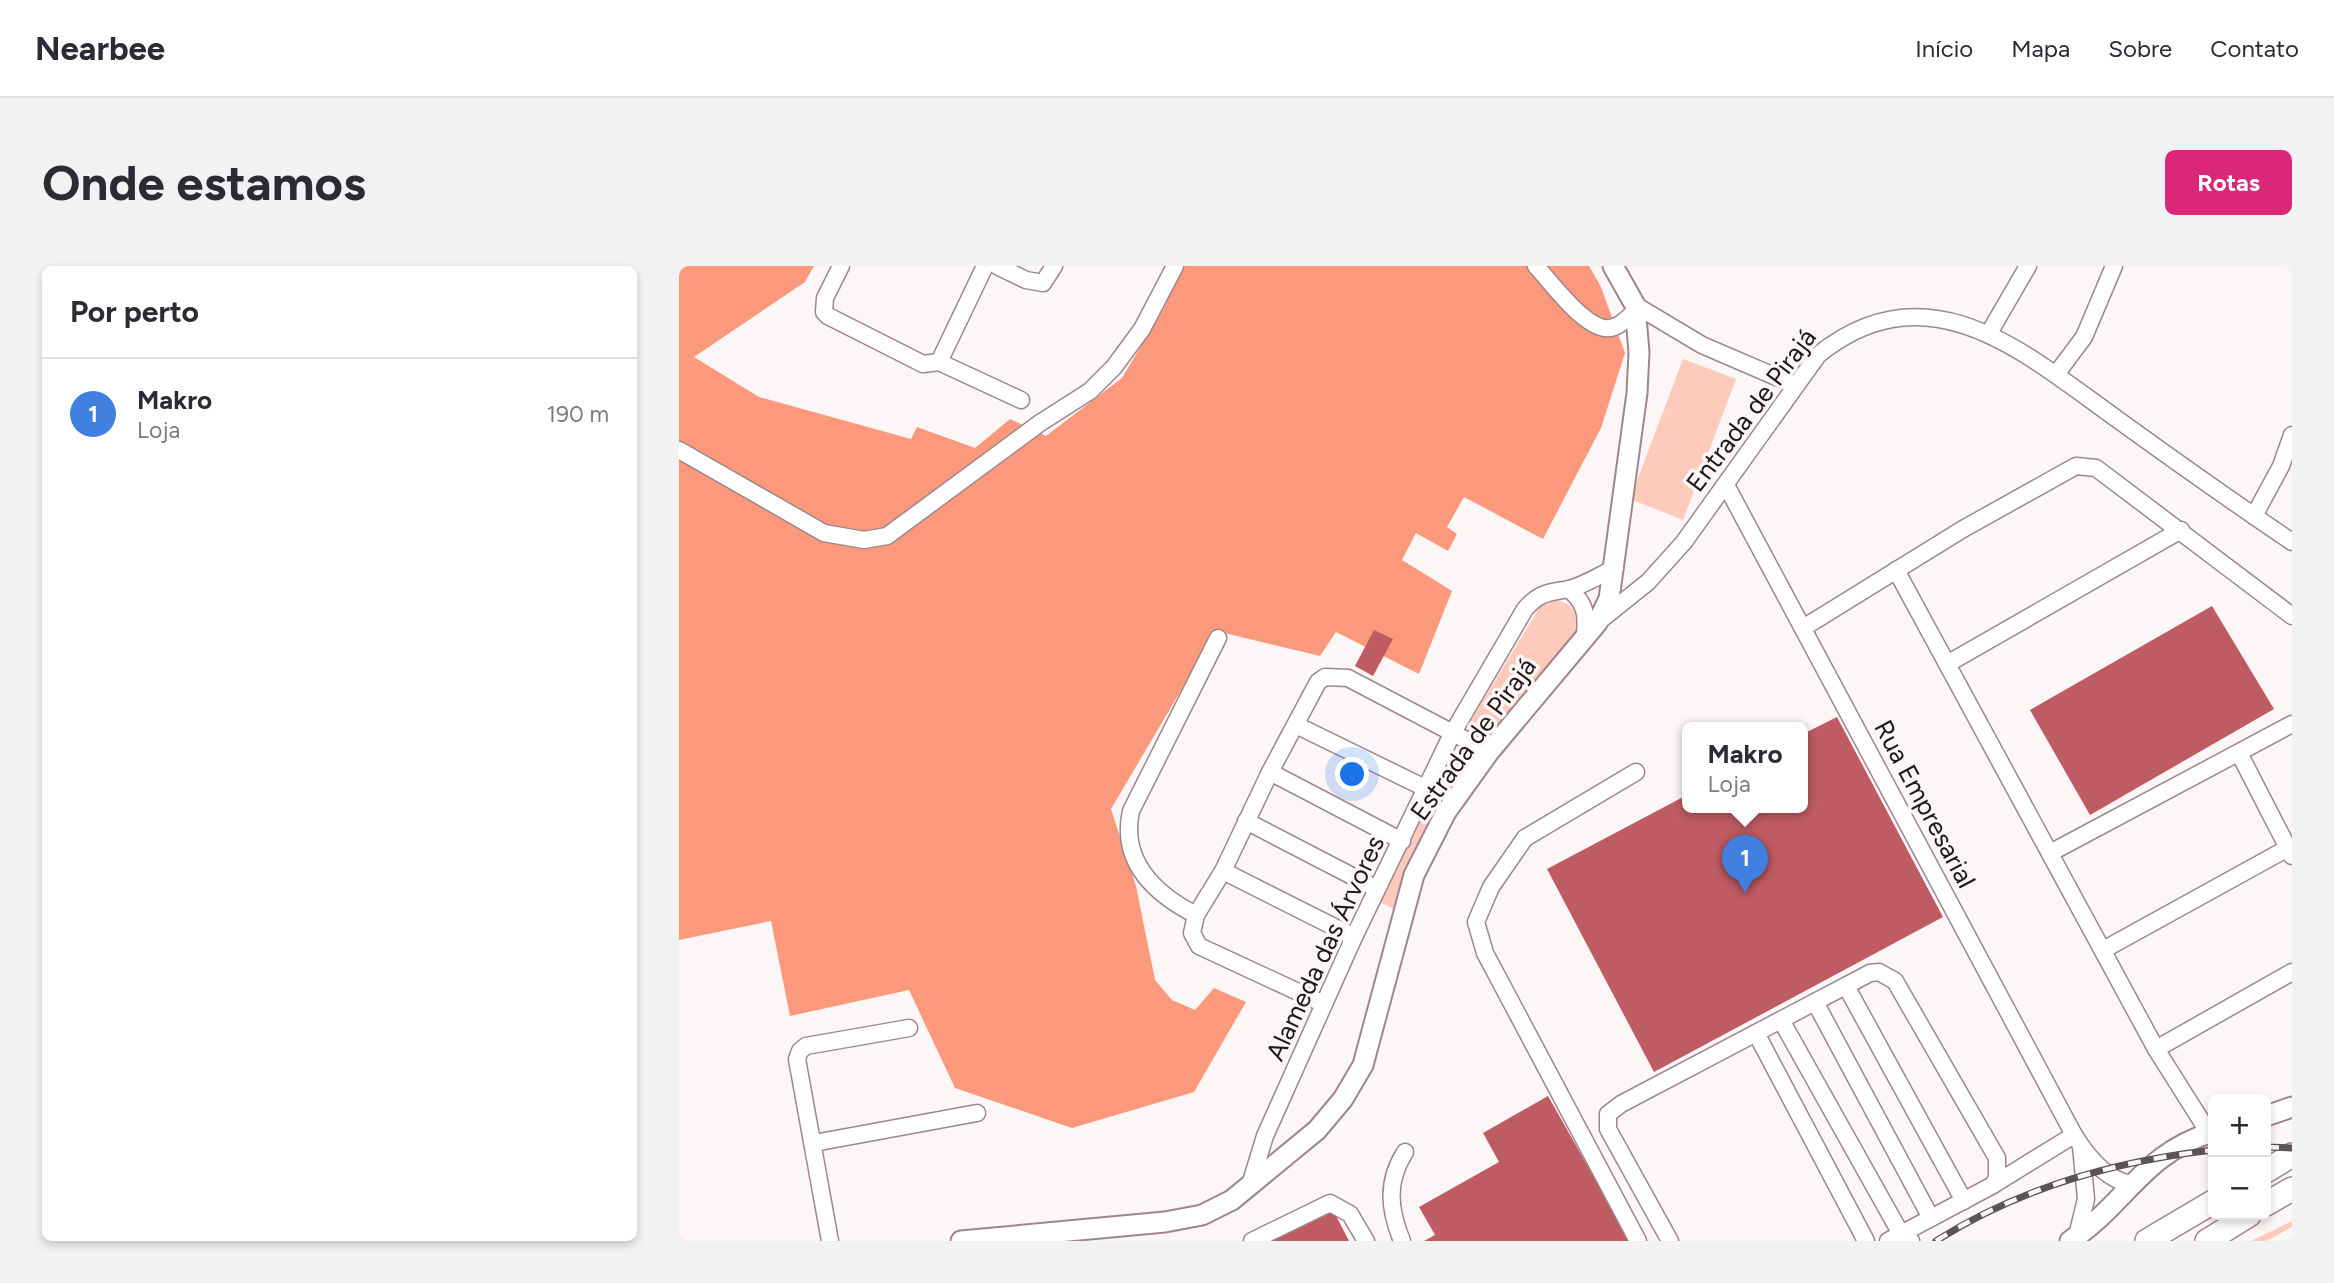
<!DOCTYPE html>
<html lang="pt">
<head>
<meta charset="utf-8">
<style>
  body { margin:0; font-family:Figtree,sans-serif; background:#f2f2f3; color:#2b2b33 }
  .controls { position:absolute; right:21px; bottom:21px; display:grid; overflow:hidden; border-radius:10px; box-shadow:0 4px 10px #0003 }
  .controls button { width:63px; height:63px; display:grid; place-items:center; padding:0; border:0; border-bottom:2px solid #e1e1e2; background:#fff; color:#2b2b33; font:35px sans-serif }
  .you { position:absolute; left:674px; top:509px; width:24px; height:24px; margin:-18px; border:5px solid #fff; border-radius:50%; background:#1a73e8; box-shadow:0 0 0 10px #1a73e833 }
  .badge { display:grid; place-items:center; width:46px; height:46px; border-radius:50%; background:#db2777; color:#fff; font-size:23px; font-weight:700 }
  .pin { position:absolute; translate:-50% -58px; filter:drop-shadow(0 2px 4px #0008) }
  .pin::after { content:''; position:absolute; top:37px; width:24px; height:21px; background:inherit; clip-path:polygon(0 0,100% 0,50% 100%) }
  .popup { position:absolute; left:1003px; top:456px; width:126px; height:91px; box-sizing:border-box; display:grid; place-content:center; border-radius:10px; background:#fff; filter:drop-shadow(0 2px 5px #0005); font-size:23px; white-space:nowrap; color:#7c7c81 }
  .popup b { font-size:26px; color:#2b2b33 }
  .popup::after { content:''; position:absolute; left:50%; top:100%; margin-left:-14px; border:14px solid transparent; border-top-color:#fff }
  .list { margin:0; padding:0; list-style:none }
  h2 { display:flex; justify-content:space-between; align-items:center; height:91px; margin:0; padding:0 28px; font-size:30px }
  h2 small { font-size:23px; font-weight:400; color:#7c7c81 }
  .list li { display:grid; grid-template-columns:46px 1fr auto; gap:21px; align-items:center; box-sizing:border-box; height:112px; padding:0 28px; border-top:2px solid #e1e1e2 }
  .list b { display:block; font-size:26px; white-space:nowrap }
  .list p { margin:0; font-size:23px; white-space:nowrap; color:#7c7c81 }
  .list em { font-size:23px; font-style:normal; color:#7c7c81 }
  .map { position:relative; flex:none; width:1613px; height:975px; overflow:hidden; border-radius:10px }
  header { display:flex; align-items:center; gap:42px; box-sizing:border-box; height:98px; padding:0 35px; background:#fff; border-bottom:2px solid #e1e1e2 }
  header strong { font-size:33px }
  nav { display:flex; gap:38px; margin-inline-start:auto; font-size:24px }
  .intro { display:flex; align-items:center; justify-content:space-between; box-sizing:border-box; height:168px; padding:0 42px }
  h1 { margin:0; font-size:49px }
  .button { padding:18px 32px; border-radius:10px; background:#db2777; color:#fff; font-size:24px; font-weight:700 }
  main { display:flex; gap:42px; padding:0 42px }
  aside { flex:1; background:#fff; border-radius:10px; box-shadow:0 4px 10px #0003 }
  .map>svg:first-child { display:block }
  .green { fill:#fecabb }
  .forest { fill:#fc987c }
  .building { fill:#bf5b62 }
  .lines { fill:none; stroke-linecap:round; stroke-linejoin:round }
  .minor-casing { stroke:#a0858d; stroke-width:19 }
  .major-casing { stroke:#a0858d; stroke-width:23 }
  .highway-casing { stroke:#a0858d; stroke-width:26 }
  .minor { stroke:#fff; stroke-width:16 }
  .major { stroke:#fff; stroke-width:19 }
  .highway { stroke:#fff; stroke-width:23 }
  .rail-casing { stroke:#5c5355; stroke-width:7 }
  .rail { stroke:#fcf6f7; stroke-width:4.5; stroke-dasharray:13; stroke-linecap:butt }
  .labels { text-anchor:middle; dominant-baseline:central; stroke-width:7; stroke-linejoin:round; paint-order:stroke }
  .street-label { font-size:26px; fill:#211619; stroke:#fcf6f7 }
</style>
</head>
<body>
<header>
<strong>Nearbee</strong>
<nav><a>Início</a><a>Mapa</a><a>Sobre</a><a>Contato</a></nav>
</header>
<div class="intro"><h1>Onde estamos</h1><a class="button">Rotas</a></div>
<main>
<aside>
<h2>Por perto<small></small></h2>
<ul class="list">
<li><span class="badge" style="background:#3f7fe0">1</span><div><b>Makro</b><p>Loja</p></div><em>190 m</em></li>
</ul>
</aside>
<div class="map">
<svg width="1613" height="975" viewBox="0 0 1613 975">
  <rect width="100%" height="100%" fill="#fcf6f7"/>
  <g class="green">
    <polygon points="1004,93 1057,113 1004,254 951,233"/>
    <polygon points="877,334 889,338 898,348 897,368 807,475 793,469 791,456 861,341"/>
    <polygon points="779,479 799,489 717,644 700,636"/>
    <polygon points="1613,955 1613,961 1587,975 1572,975"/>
  </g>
  <polygon class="forest" points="0,0 135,0 126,16 15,91 80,131 232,173 238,161 296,182 331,153 367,170 443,112 485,42 504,0 910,0 922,21 946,87 922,162 864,273 785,231 768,261 778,268 769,285 737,267 723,294 773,325 740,408 657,366 641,390 537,365 432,543 457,620 476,714 493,734 516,744 535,722 567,736 515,826 393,862 276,822 230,724 111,750 92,655 0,674"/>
  <g class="building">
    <polygon points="1533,340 1595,443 1411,549 1351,444"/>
    <polygon points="695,364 714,373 694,410 676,400"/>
    <polygon points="1158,451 1264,651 975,806 868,603 1008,529 1008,541 1124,541 1124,468"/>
    <polygon points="869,830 951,975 745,975 756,969 740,941 820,896 804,867"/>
    <polygon points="652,940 670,975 580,975"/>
  </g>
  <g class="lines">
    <defs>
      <g id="minor">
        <polyline points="162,0 146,32 145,46 149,50 244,98 260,96 342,134"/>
        <polyline points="318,0 347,14 364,17 375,0"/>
        <path d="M857,0C872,16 911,71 935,61C943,59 951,49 957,45"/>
        <polyline points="956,39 1023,79 1116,119"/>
        <polyline points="1313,62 1349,0"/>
        <polyline points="260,96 306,0"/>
        <polyline points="1378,107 1405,71 1435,0"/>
        <polyline points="0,184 145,267 185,274 208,270 361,157 411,125 435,101 463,63 496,0"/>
        <path d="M1047,219L1395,869C1408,890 1427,914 1452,918"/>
        <polyline points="1575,250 1602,200 1613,169"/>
        <polyline points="1217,304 1477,783 1530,867"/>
        <path d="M890,323C906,337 908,347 906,368"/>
        <path d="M919,356L969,316L1005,276L1139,89C1249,0 1346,87 1438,153C1496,195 1554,236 1613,276"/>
        <polyline points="1124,362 1284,263 1397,200 1417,202 1613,350"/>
        <polyline points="1268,398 1502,264"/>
        <polyline points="617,459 748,523"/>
        <polyline points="1560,487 1613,590"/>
        <polyline points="591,506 723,575"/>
        <polyline points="957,506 846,572 812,621 797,656 806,687 959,975"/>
        <polyline points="567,555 698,623"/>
        <polyline points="1371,587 1613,458"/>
        <polyline points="544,605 675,671"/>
        <path d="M517,649C476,628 441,596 452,545L539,372"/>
        <polyline points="1424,684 1609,582"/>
        <polyline points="1167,720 1285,935"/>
        <polyline points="1136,736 1252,952"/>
        <polyline points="645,738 520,680 513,667 517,649 544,605 591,506 639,416 646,411 669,412 810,486"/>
        <polyline points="1102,754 1222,968 1232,975"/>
        <polyline points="1077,767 1187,975"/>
        <polyline points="1477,783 1613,706"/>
        <polyline points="135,877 298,847"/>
        <path d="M571,919L586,870L675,671L773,468L846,343C861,326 869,327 890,323C906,319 921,309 936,302"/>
        <polyline points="1314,919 1395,869"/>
        <polyline points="1398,970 1407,933 1402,880"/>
        <polyline points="151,975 118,793 121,785 127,780 230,762"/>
        <polyline points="573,975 651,937 671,948 687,975"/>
        <path d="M723,975C710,943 707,916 726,886"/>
        <polyline points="991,975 929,863 929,848 942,838 1191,707 1200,706 1216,715 1318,892 1318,912 1314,919 1209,975"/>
      </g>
      <g id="major">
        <polyline points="1587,850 1613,841"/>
        <polyline points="282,975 486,956 523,949 553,934 638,864 664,833 684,799 735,609 767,546 810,486 918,357 930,333 958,127 960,86 956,39 934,0"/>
        <path d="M1391,975C1447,938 1464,887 1534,866"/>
      </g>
      <g id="highway">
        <polyline points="1587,905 1613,889"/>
        <polyline points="1587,938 1613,923"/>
        <polyline points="1468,975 1534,936"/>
        <polyline points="1528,975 1570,949"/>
      </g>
    </defs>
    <use href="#minor" class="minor-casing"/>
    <use href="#major" class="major-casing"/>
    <use href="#highway" class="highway-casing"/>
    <use href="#minor" class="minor"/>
    <use href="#major" class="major"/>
    <use href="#highway" class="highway"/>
    <defs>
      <g id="rail">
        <polyline points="1587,881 1613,882"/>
        <path d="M1257,975C1340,922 1437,895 1534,884"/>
      </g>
    </defs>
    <use href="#rail" class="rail-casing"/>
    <use href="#rail" class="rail"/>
  </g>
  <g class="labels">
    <g class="street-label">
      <text transform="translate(1072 144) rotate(-53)">Entrada de Pirajá</text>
      <text transform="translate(794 473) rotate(-54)">Estrada de Pirajá</text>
      <text transform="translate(1246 538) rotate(62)">Rua Empresarial</text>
      <text transform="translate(646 682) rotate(-65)">Alameda das Árvores</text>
    </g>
  </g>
</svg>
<div class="controls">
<button>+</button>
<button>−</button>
</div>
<div class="you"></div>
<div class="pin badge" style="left:1066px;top:627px;background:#3f7fe0">1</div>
<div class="popup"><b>Makro</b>Loja</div>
</div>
</main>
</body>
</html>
